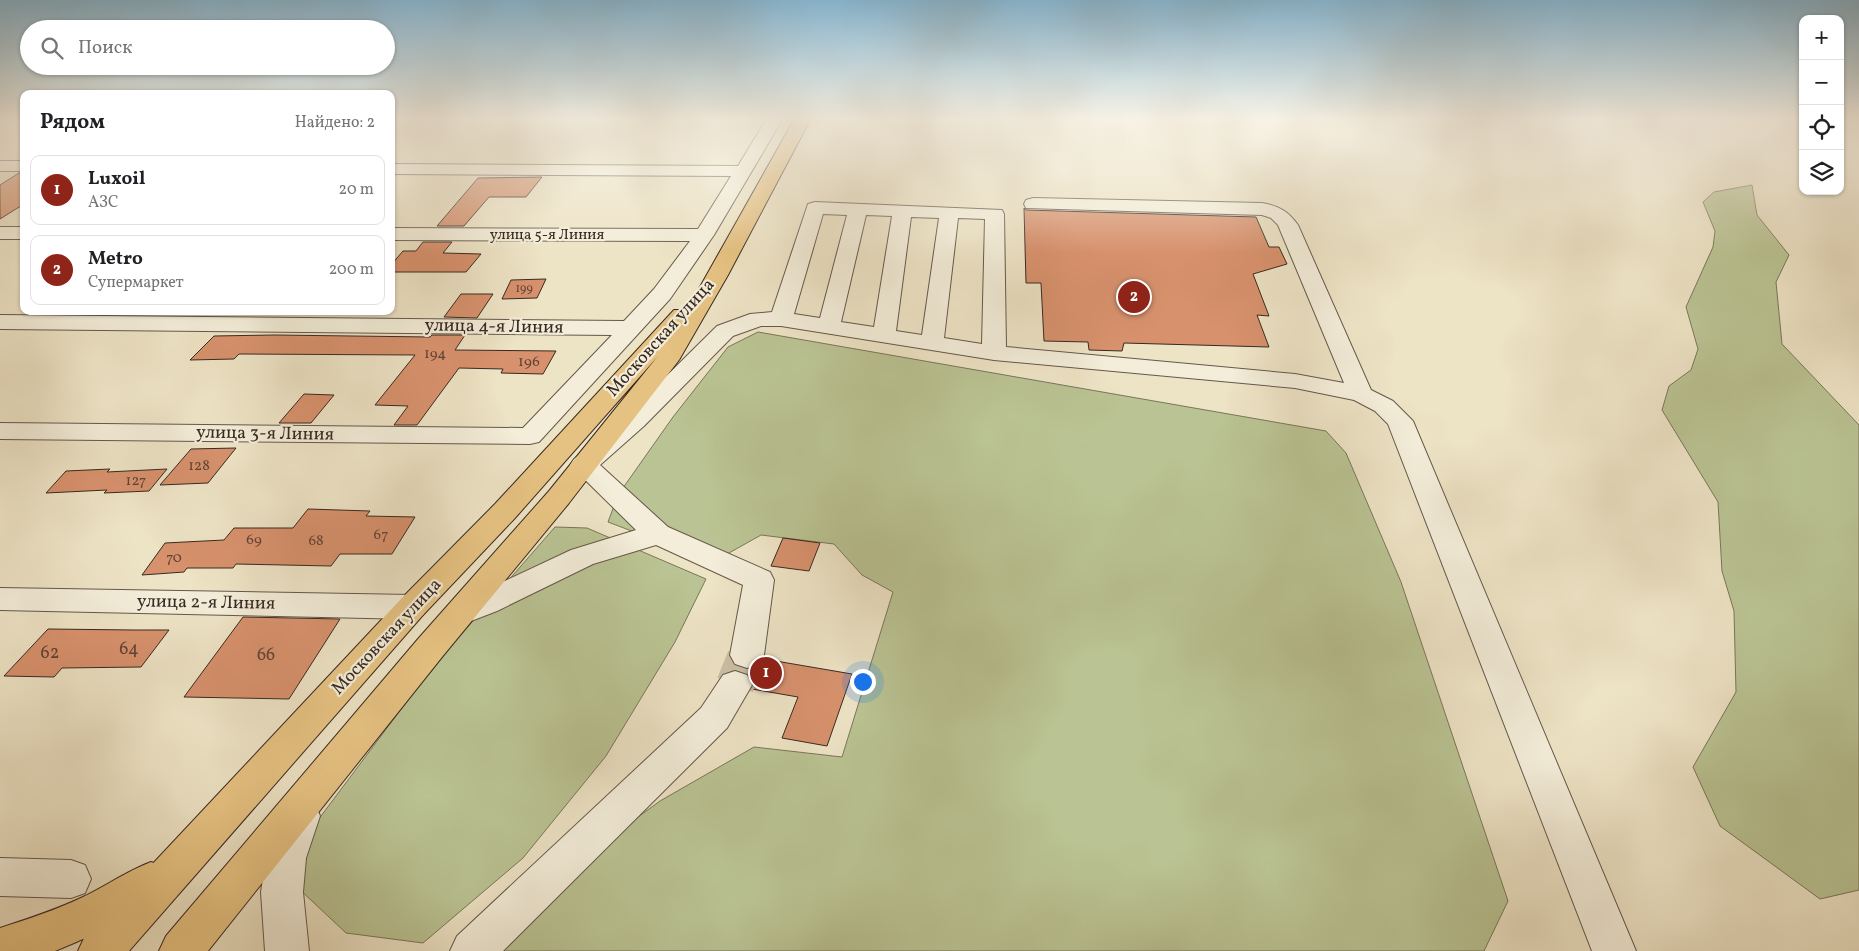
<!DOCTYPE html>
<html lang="ru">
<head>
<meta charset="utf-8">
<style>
  body { margin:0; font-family:Vollkorn,serif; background:#f6f6f6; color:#202124 }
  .controls { position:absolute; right:15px; top:15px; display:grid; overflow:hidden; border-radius:10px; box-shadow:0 1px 4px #0004 }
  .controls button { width:45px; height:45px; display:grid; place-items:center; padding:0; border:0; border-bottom:1px solid #e0e0e0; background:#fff; color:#202124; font:25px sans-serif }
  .you { position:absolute; left:862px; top:681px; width:18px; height:18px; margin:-12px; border:4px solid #fff; border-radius:50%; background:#1a73e8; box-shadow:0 0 0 8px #1a73e833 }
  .badge { display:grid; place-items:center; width:32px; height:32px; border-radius:50%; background:#8f2418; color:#fff; font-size:16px; font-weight:700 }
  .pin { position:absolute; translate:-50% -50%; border:2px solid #fff; box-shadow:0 1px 5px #0006 }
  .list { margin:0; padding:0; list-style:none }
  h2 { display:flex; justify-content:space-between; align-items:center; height:65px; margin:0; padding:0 20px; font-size:21px }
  h2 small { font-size:16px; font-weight:400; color:#757577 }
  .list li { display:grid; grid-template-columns:32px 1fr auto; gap:15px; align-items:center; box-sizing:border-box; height:70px; margin:0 10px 10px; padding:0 10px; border:1px solid #e0e0e0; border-radius:10px }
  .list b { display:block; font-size:19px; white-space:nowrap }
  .list p { margin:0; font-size:16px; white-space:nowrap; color:#757577 }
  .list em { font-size:16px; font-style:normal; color:#757577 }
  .icon { flex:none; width:28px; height:28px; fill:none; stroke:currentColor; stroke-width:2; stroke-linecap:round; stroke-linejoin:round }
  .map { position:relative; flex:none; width:1859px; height:951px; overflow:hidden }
  .search { position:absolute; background:#fff; box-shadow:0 1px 4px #0004; left:20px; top:20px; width:375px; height:55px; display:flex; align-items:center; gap:12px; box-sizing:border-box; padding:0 18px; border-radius:28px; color:#757577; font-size:19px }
  .panel { position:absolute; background:#fff; box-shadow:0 1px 4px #0004; left:20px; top:90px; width:375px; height:225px; border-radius:10px }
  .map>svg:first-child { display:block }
  .green { fill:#bac393; stroke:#79765a }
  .building { fill:#d7916d; stroke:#382922 }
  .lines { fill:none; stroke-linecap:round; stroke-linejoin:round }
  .minor-tunnel-far1 { stroke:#c9bea4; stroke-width:29; stroke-dasharray:29 15; stroke-linecap:butt }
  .minor-tunnel { stroke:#c9bea4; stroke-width:38; stroke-dasharray:38 19; stroke-linecap:butt }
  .minor-casing { stroke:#65584b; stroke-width:2 }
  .major-casing { stroke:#382922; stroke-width:2 }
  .highway-casing { stroke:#382922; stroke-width:2 }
  .minor { fill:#f3edd9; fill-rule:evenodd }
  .major { fill:#e6c282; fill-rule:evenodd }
  .highway { fill:#e6c282; fill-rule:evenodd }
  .labels { text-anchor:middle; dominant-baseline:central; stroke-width:4.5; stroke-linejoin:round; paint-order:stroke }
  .far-number-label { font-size:12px; fill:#604335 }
  .far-street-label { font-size:15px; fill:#382922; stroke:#f3edd9 }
  .number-label { font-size:15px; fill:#604335 }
  .street-label { font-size:18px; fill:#382922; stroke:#f3edd9 }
  .near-number-label { font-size:18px; fill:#604335 }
</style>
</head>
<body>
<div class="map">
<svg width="1859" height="951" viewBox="0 0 1859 951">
  <rect width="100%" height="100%" fill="#ede3c5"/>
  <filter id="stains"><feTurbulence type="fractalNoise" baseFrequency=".004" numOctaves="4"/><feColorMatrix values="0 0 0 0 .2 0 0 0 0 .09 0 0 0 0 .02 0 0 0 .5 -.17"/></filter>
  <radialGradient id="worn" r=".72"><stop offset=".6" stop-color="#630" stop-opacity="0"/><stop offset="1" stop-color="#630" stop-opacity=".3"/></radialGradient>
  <g class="green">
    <polygon points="1752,185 1757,215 1789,255 1776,282 1782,344 1859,425 1859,890 1820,899 1720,826 1693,767 1736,692 1734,611 1722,571 1718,502 1662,410 1669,386 1691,370 1698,349 1686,307 1713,247 1715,231 1703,202 1714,192"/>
    <polygon points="758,332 1326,431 1346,453 1401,582 1508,901 1484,951 496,951 594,849 660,801 754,747 842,757 893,592 862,575 834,544 761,535 713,562 608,522 618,495 673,417 728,347"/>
    <polygon points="555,527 587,528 706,579 675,642 606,756 523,858 423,943 346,933 296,886 315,824 432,668"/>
  </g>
  <g class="building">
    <polygon points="19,173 24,173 24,204 0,219 0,185"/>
    <polygon points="542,177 526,197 489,197 464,226 437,226 478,178"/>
    <polygon points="1024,208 1026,210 1256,217 1269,247 1279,247 1287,264 1253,274 1269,316 1257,315 1269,347 1124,343 1122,351 1089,350 1088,342 1044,341 1041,283 1026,283"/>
    <polygon points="423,242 452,242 443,253 481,254 466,272 391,272 391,265 403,251 416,251"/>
    <polygon points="546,279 537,298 502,299 511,280"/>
    <polygon points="461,294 493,294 477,318 444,317"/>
    <polygon points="275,335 430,337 432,335 465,335 455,350 556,351 543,374 501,373 503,369 459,368 417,425 394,425 408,406 375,405 415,355 239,354 234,359 190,360 214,336"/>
    <polygon points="304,394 334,395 311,423 279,423"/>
    <polygon points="236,448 208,483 160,485 191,449"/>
    <polygon points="110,469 107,472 167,469 149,491 104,493 107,490 46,493 66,471"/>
    <polygon points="308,509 370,511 366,516 415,517 392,554 340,554 331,566 236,564 233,568 187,568 184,572 142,575 165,543 224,540 234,528 293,528"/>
    <polygon points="783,538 820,543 809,571 771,566"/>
    <polygon points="243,617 340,619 289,699 184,697"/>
    <polygon points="48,629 134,630 169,630 141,667 62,668 54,677 4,676"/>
    <polygon points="730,659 734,666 746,670 760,666 764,659 852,674 827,746 782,738 798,697 752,689 754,684 748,673 736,669 724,673"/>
  </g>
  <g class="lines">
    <polyline class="minor-tunnel-far1" points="745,660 747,655"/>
    <polyline class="minor-tunnel" points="735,685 746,658"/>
    <defs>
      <g id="minor">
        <polygon points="766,120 782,120 714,235 670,299 539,442 530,444 0,439 0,423 523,428 612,335 0,329 0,315 624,321 654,289 690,241 391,240 391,228 698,229 731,176 391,174 391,164 738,166"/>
        <rect x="0" y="161" width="24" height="10"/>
        <path d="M1033,198L1262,203C1279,206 1288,211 1298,225L1371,390L1393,401L1413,421L1636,951H1592L1388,424L1375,411L1354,400L1295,388L994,360L781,326H761L733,336L644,426L600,465L668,527L770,572L774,580L764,655L759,664L747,668L735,664L730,655L743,585L656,545L593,564L497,611L471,621L460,625L449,621L444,613L449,605L475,595L571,550L636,530L570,465L574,459L626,416L717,326L750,314L772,312L808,204L815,202L1002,210L1004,214L1006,347L1295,374L1344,383L1278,225L1271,218L1262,215L1026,208L1024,204L1026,200ZM823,214L847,215L820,318L794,314ZM866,215L892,216L874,327L841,322ZM911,217L939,218L922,335L896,331ZM958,218L985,219L982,344L944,338Z"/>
        <rect x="0" y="227" width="24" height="12"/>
        <polygon points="0,588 412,595 423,599 428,607 423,615 412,619 0,610"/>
        <polygon points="735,671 747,675 752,685 727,728 503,951 450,951 457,936 701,708 723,675"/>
        <polygon points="301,799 315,804 320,816 306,858 303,892 309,951 265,951 261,892 266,858 287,804"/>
        <polygon points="0,858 71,860 85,865 91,879 85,893 71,898 0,896"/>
      </g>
      <path id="major" d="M151,862L165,867L171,881L165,895L148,906L112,926L74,943L55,951H0V928C28,919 56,910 83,897C106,886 127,871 151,862Z"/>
      <polygon id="highway" points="794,120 810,120 728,275 679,360 569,503 442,657 208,951 159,951 166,936 418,639 549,491 658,356 515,518 423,615 129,951 78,951 85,936 401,599 495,504 674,310 687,310"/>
    </defs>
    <use href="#minor" class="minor-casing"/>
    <use href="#major" class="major-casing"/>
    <use href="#highway" class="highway-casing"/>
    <use href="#minor" class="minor"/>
    <use href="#major" class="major"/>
    <use href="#highway" class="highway"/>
  </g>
  <linearGradient id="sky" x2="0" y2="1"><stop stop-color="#88b8d4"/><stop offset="0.47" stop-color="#f7f2e5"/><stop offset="1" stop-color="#f7f2e5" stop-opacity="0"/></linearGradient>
  <rect width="1859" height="253" fill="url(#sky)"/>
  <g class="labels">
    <g class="far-number-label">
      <text x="524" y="289">199</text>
    </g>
    <g class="far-street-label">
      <text x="547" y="235">улица 5-я Линия</text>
    </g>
    <g class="number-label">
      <text x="435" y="354">194</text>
      <text x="529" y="362">196</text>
      <text x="199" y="466">128</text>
      <text x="136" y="481">127</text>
      <text x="381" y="535">67</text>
      <text x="254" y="540">69</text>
      <text x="316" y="541">68</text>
      <text x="174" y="558">70</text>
    </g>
    <g class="street-label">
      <text transform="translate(494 327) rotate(1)">улица 4-я Линия</text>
      <text transform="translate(661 338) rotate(-48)">Московская улица</text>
      <text transform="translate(265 434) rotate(1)">улица 3-я Линия</text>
      <text transform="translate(206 603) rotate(1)">улица 2-я Линия</text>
      <text transform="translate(387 637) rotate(-47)">Московская улица</text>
    </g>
    <g class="near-number-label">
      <text x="129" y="649">64</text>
      <text x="50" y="653">62</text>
      <text x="266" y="655">66</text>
    </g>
  </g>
  <rect width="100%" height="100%" filter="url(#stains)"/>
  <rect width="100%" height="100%" fill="url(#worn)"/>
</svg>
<div class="controls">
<button>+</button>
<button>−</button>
<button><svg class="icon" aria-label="locate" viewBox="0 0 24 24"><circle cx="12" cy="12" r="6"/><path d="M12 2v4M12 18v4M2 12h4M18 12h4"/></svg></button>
<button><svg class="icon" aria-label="layers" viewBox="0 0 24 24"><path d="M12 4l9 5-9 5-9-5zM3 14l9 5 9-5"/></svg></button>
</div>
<div class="you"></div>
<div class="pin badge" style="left:766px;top:673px">1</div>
<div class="pin badge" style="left:1134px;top:297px">2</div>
<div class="search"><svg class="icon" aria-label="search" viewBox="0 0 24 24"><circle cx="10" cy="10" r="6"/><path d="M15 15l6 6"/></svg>Поиск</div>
<section class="panel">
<h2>Рядом<small>Найдено: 2</small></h2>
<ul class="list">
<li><span class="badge">1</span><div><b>Luxoil</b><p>АЗС</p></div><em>20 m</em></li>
<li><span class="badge">2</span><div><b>Metro</b><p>Супермаркет</p></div><em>200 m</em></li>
</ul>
</section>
</div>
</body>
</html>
